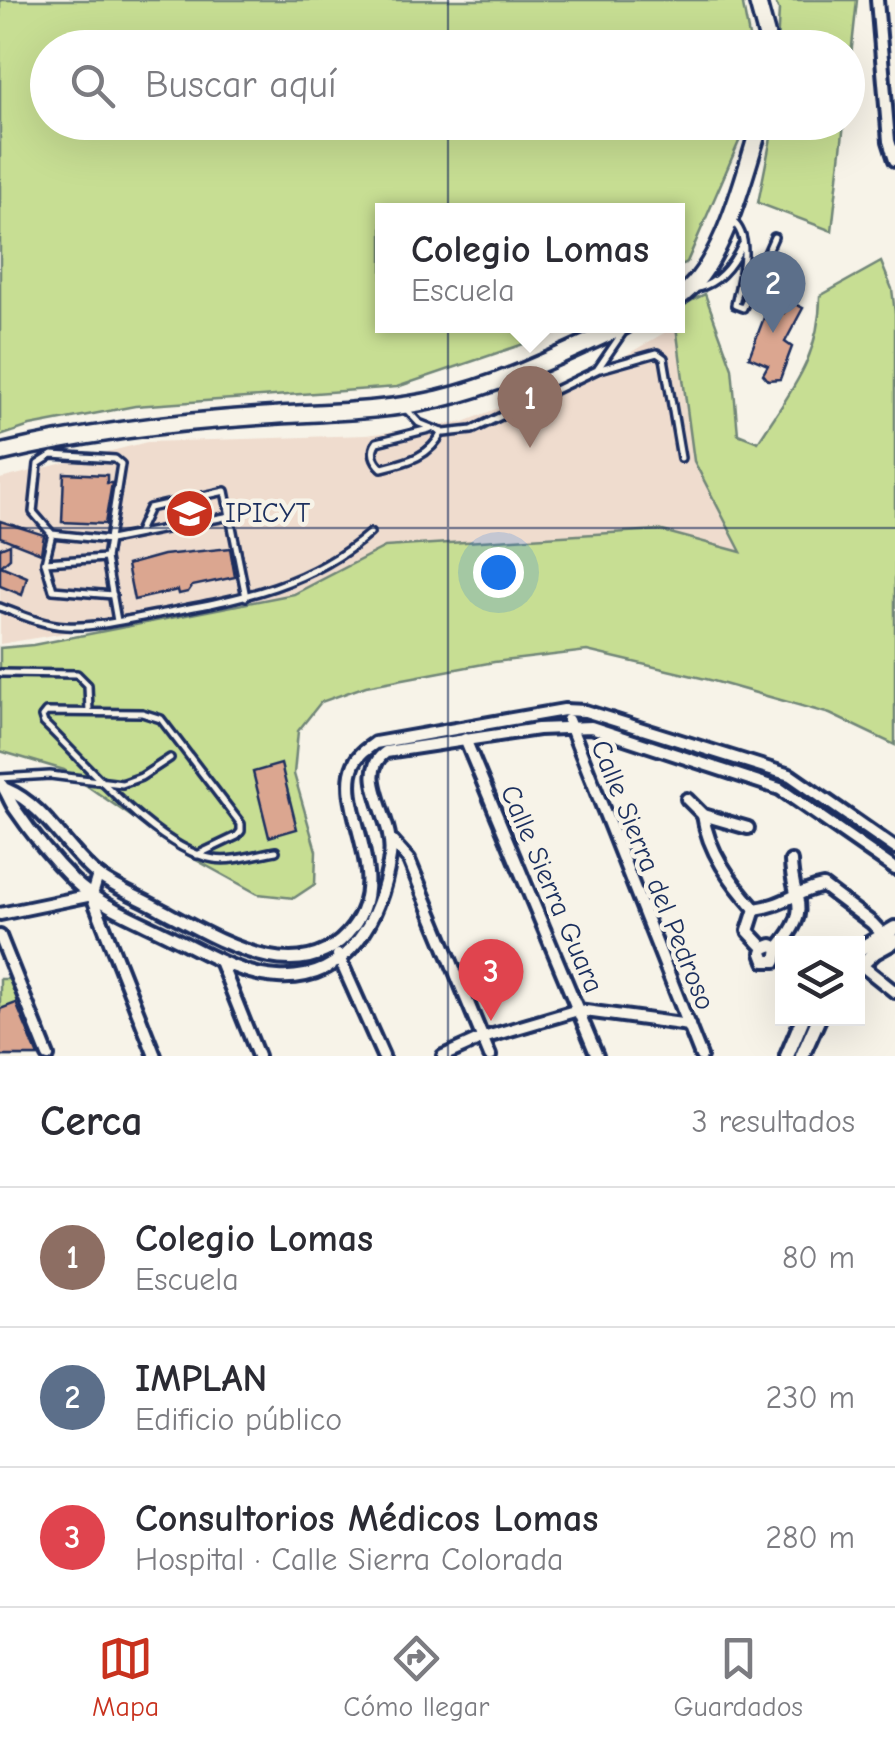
<!DOCTYPE html>
<html lang="es">
<head>
<meta charset="utf-8">
<style>
  body { margin:0; font-family:"Comic Neue",sans-serif; background:#f2f2f3; color:#2b2b33 }
  .controls { position:absolute; right:30px; bottom:30px; display:grid; overflow:hidden; border-radius:0px; box-shadow:0 10px 40px #0002 }
  .controls button { width:90px; height:90px; display:grid; place-items:center; padding:0; border:0; border-bottom:2px solid #e1e1e2; background:#fff; color:#2b2b33; font:50px sans-serif }
  .you { position:absolute; left:498px; top:572px; width:35px; height:35px; margin:-25px; border:8px solid #fff; border-radius:50%; background:#1a73e8; box-shadow:0 0 0 15px #1a73e833 }
  .badge { display:grid; place-items:center; width:65px; height:65px; border-radius:50%; background:#c8321e; color:#fff; font-size:32px; font-weight:700 }
  .pin { position:absolute; translate:-50% -82px; filter:drop-shadow(0 2px 5px #0008) }
  .pin::after { content:''; position:absolute; top:52px; width:35px; height:30px; background:inherit; clip-path:polygon(0 0,100% 0,50% 100%) }
  .popup { position:absolute; left:375px; top:203px; width:310px; height:130px; box-sizing:border-box; display:grid; place-content:center; border-radius:0px; background:#fff; filter:drop-shadow(0 2px 8px #0005); font-size:32px; white-space:nowrap; color:#7c7c81 }
  .popup b { font-size:38px; color:#2b2b33 }
  .popup::after { content:''; position:absolute; left:50%; top:100%; margin-left:-20px; border:20px solid transparent; border-top-color:#fff }
  .list { margin:0; padding:0; list-style:none }
  h2 { display:flex; justify-content:space-between; align-items:center; height:130px; margin:0; padding:0 40px; font-size:42px }
  h2 small { font-size:32px; font-weight:400; color:#7c7c81 }
  .list li { display:grid; grid-template-columns:65px 1fr auto; gap:30px; align-items:center; box-sizing:border-box; height:140px; padding:0 40px; border-top:2px solid #e1e1e2 }
  .list b { display:block; font-size:38px; white-space:nowrap }
  .list p { margin:0; font-size:32px; white-space:nowrap; color:#7c7c81 }
  .list em { font-size:32px; font-style:normal; color:#7c7c81 }
  .icon { flex:none; width:55px; height:55px; fill:none; stroke:currentColor; stroke-width:2; stroke-linecap:round; stroke-linejoin:round }
  .map { position:relative; flex:none; width:895px; height:1056px; overflow:hidden }
  .search { position:absolute; background:#fff; box-shadow:0 10px 40px #0002; left:30px; right:30px; top:30px; height:110px; display:flex; align-items:center; gap:25px; box-sizing:border-box; padding:0 35px; border-radius:55px; color:#7c7c81; font-size:38px }
  .sheet { height:550px; background:#fff }
  nav { display:flex; justify-content:space-around; align-items:center; box-sizing:border-box; height:140px; border-top:2px solid #e1e1e2; background:#fff; font-size:28px; color:#7c7c81 }
  nav a { display:grid; justify-items:center; gap:5px }
  nav .on { color:#c8321e }
  .map>svg:first-child { display:block }
  .built { fill:#efdcce }
  .green { fill:#c7de93; stroke:#718678; stroke-width:2.5 }
  .building { fill:#dba690; stroke:#1b2f5e; stroke-width:2.5 }
  .lines { fill:none; stroke-linecap:round; stroke-linejoin:round }
  .service-casing { stroke:#1b2f5e; stroke-width:12 }
  .minor-casing { stroke:#1b2f5e; stroke-width:18 }
  .tertiary-casing { stroke:#1b2f5e; stroke-width:20 }
  .secondary-casing { stroke:#1b2f5e; stroke-width:22 }
  .service { stroke:#f7f3e8; stroke-width:5 }
  .minor { stroke:#f7f3e8; stroke-width:10 }
  .tertiary { stroke:#f7f3e8; stroke-width:12 }
  .secondary { stroke:#f7f3e8; stroke-width:15 }
  .grid { fill:none; stroke:#1b2f5e; stroke-width:2.5; stroke-opacity:0.55 }
  .labels { text-anchor:middle; dominant-baseline:central; stroke-width:9; stroke-linejoin:round; paint-order:stroke }
  .poi-label { font-size:28px; fill:#1b2f5e; stroke:#f7f3e8; text-anchor:start }
  .street-label { font-size:28px; fill:#1b2f5e; stroke:#f7f3e8 }
</style>
</head>
<body>
<div class="map">
<svg width="895" height="1056" viewBox="0 0 895 1056">
  <rect width="100%" height="100%" fill="#f7f3e8"/>
  <filter id="ink" filterUnits="userSpaceOnUse"><feTurbulence type="fractalNoise" baseFrequency=".01" numOctaves="2"/><feDisplacementMap in="SourceGraphic" scale="20" xChannelSelector="R" yChannelSelector="G"/><feConvolveMatrix kernelMatrix="1 2 1 2 8 2 1 2 1" color-interpolation-filters="sRGB"/></filter>
  <g filter="url(#ink)">
    <polygon class="built" points="676,326 694,461 742,552 659,530 386,547 295,594 0,644 0,479 147,442 366,435 464,422 621,358"/>
    <g class="green">
      <polygon points="0,0 742,0 751,47 48,48 48,122 747,123 687,262 678,267 678,210 382,210 382,326 567,326 550,335 397,387 135,406 30,426 0,436"/>
      <polygon points="774,0 857,0 848,84 848,48 777,47 779,10"/>
      <polygon points="774,123 844,123 832,231 758,203"/>
      <path d="M881,262L892,289L895,313V745L830,714L710,680L587,651L494,662L366,686L321,702L298,731L294,774L316,851L315,884L294,898L258,894L187,855L64,770L0,751V648L33,645L294,594L385,547L659,530L741,552L694,461L676,326L678,307L705,294L732,368L738,434L758,442C790,392 820,358 820,296Z"/>
      <polygon points="0,979 11,979 42,1056 0,1056"/>
    </g>
    <g class="building">
      <polygon points="791,302 803,308 785,342 792,347 780,379 768,380 763,374 768,365 749,357 768,307 784,313"/>
      <polygon points="64,473 107,475 107,483 112,483 105,524 62,522"/>
      <polygon points="0,521 44,535 41,553 0,537"/>
      <polygon points="10,544 10,558 1,566 27,577 22,595 0,586 0,548"/>
      <polygon points="230,548 235,577 192,586 188,592 179,594 178,590 134,600 127,565 163,555"/>
      <polygon points="281,764 297,829 269,837 253,772"/>
      <polygon points="16,1003 38,1056 0,1056 0,1009"/>
    </g>
    <g class="lines">
      <defs>
        <g id="service">
          <path d="M732,221C754,238 740,281 735,305L743,308L774,237"/>
          <path d="M698,288C719,283 733,264 742,245"/>
          <polyline points="600,369 657,353 664,358 681,458"/>
          <polyline points="406,409 419,423 444,433 472,430 597,370 623,332"/>
          <path d="M429,429L377,442C370,451 374,461 382,468C407,462 430,457 442,432"/>
          <polyline points="52,534 45,562 106,558"/>
          <polyline points="137,534 149,508 225,491 246,597"/>
          <polyline points="45,562 53,590 113,595"/>
          <path d="M0,607C21,615 43,625 66,626C96,628 128,619 158,614C237,599 307,588 370,533"/>
          <polyline points="117,621 106,558 121,464 115,459 52,455 38,464 33,512 52,534 110,540 230,516"/>
          <polyline points="0,673 77,674 88,685 89,712"/>
          <polyline points="0,778 50,775 122,784 141,777 170,758"/>
          <path d="M197,855L237,836L241,831V824L161,719L142,713L46,712L42,717L44,723C85,762 157,850 214,859C233,862 257,854 276,851"/>
        </g>
        <g id="minor">
          <polyline points="877,0 889,141 895,160"/>
          <polyline points="568,720 701,1056"/>
          <polyline points="465,739 597,1056"/>
          <path d="M0,783C7,791 9,801 15,809C32,834 52,859 73,880C100,906 139,920 172,937C205,953 240,975 278,977C349,981 381,918 390,857C396,819 353,774 386,752L538,729L591,727L780,789L895,869"/>
          <path d="M6,789C44,805 63,845 94,872C112,887 139,897 160,909C215,938 303,995 353,927C393,873 335,807 354,764C358,754 367,749 375,743L564,710L585,711L790,775L895,848"/>
          <polyline points="687,799 703,815 748,828"/>
          <path d="M703,815C708,851 731,882 755,909C782,906 795,892 823,886L872,923L886,938"/>
          <polyline points="391,840 409,860 490,1056"/>
          <polyline points="92,896 155,1056"/>
          <polyline points="755,909 748,931 764,948 762,953 765,961 776,961 778,948 772,945 764,948"/>
          <polyline points="0,914 92,895 98,875"/>
          <polyline points="0,936 48,1056"/>
          <path d="M778,948C814,906 792,904 791,861"/>
          <polyline points="338,955 383,1056"/>
          <polyline points="220,961 258,1056"/>
          <polyline points="860,964 895,992"/>
          <polyline points="443,1056 483,1038 578,1010 689,1025"/>
        </g>
        <g id="tertiary">
          <polyline points="858,950 895,928"/>
          <polyline points="858,968 875,952 895,941"/>
          <polyline points="787,1056 803,1018"/>
          <polyline points="802,1056 819,1018"/>
        </g>
        <g id="secondary">
          <polyline points="757,0 770,48"/>
          <path d="M678,298C724,267 744,174 761,122"/>
          <path d="M0,453C88,432 175,422 265,416C322,412 383,412 439,399C504,384 564,353 624,326"/>
        </g>
      </defs>
      <use href="#service" class="service-casing"/>
      <use href="#minor" class="minor-casing"/>
      <use href="#tertiary" class="tertiary-casing"/>
      <use href="#secondary" class="secondary-casing"/>
      <use href="#service" class="service"/>
      <use href="#minor" class="minor"/>
      <use href="#tertiary" class="tertiary"/>
      <use href="#secondary" class="secondary"/>
    </g>
  </g>
  <path class="grid" d="M448,0V48M448,122V1056M0,528H895"/>
  <defs>
    <symbol id="university-disc" viewBox="-11 -11 22 22"><circle r="9.5" fill="#c8321e" stroke="#f7f3e8"/><path d="M0-5L7-2L0 1L-7-2ZM-4 1L0 2.5L4 1V4Q0 6-4 4Z" fill="#fff"/></symbol>
  </defs>
  <g fill-rule="evenodd">
    <use href="#university-disc" x="162" y="486" width="55" height="55"/>
  </g>
  <g class="labels">
    <g class="poi-label">
      <text x="225" y="513">IPICYT</text>
    </g>
    <g class="street-label">
      <text transform="translate(653 875) rotate(68)">Calle Sierra del Pedroso</text>
      <text transform="translate(552 889) rotate(67)">Calle Sierra Guara</text>
    </g>
  </g>
</svg>
<div class="controls">
<button><svg class="icon" aria-label="layers" viewBox="0 0 24 24"><path d="M12 4l9 5-9 5-9-5zM3 14l9 5 9-5"/></svg></button>
</div>
<div class="you"></div>
<div class="pin badge" style="left:530px;top:448px;background:#8d6e63">1</div>
<div class="popup"><b>Colegio Lomas</b>Escuela</div>
<div class="pin badge" style="left:773px;top:333px;background:#5c6f8a">2</div>
<div class="pin badge" style="left:491px;top:1021px;background:#e0444e">3</div>
<div class="search"><svg class="icon" aria-label="search" viewBox="0 0 24 24"><circle cx="10" cy="10" r="6"/><path d="M15 15l6 6"/></svg>Buscar aquí</div>
</div>
<section class="sheet">
<h2>Cerca<small>3 resultados</small></h2>
<ul class="list">
<li><span class="badge" style="background:#8d6e63">1</span><div><b>Colegio Lomas</b><p>Escuela</p></div><em>80 m</em></li>
<li><span class="badge" style="background:#5c6f8a">2</span><div><b>IMPLAN</b><p>Edificio público</p></div><em>230 m</em></li>
<li><span class="badge" style="background:#e0444e">3</span><div><b>Consultorios Médicos Lomas</b><p>Hospital · Calle Sierra Colorada</p></div><em>280 m</em></li>
</ul>
</section>
<nav>
<a class="on"><svg class="icon" aria-label="map" viewBox="0 0 24 24"><path d="M3 6l6-2 6 2 6-2v14l-6 2-6-2-6 2zM9 4v14M15 6v14"/></svg>Mapa</a>
<a><svg class="icon" aria-label="directions" viewBox="0 0 24 24"><path d="M12 3l9 9-9 9-9-9zM9 14v-3h6M13 9l2 2-2 2"/></svg>Cómo llegar</a>
<a><svg class="icon" aria-label="saved" viewBox="0 0 24 24"><path d="M7 4h10v16l-5-4-5 4z"/></svg>Guardados</a>
</nav>
</body>
</html>
